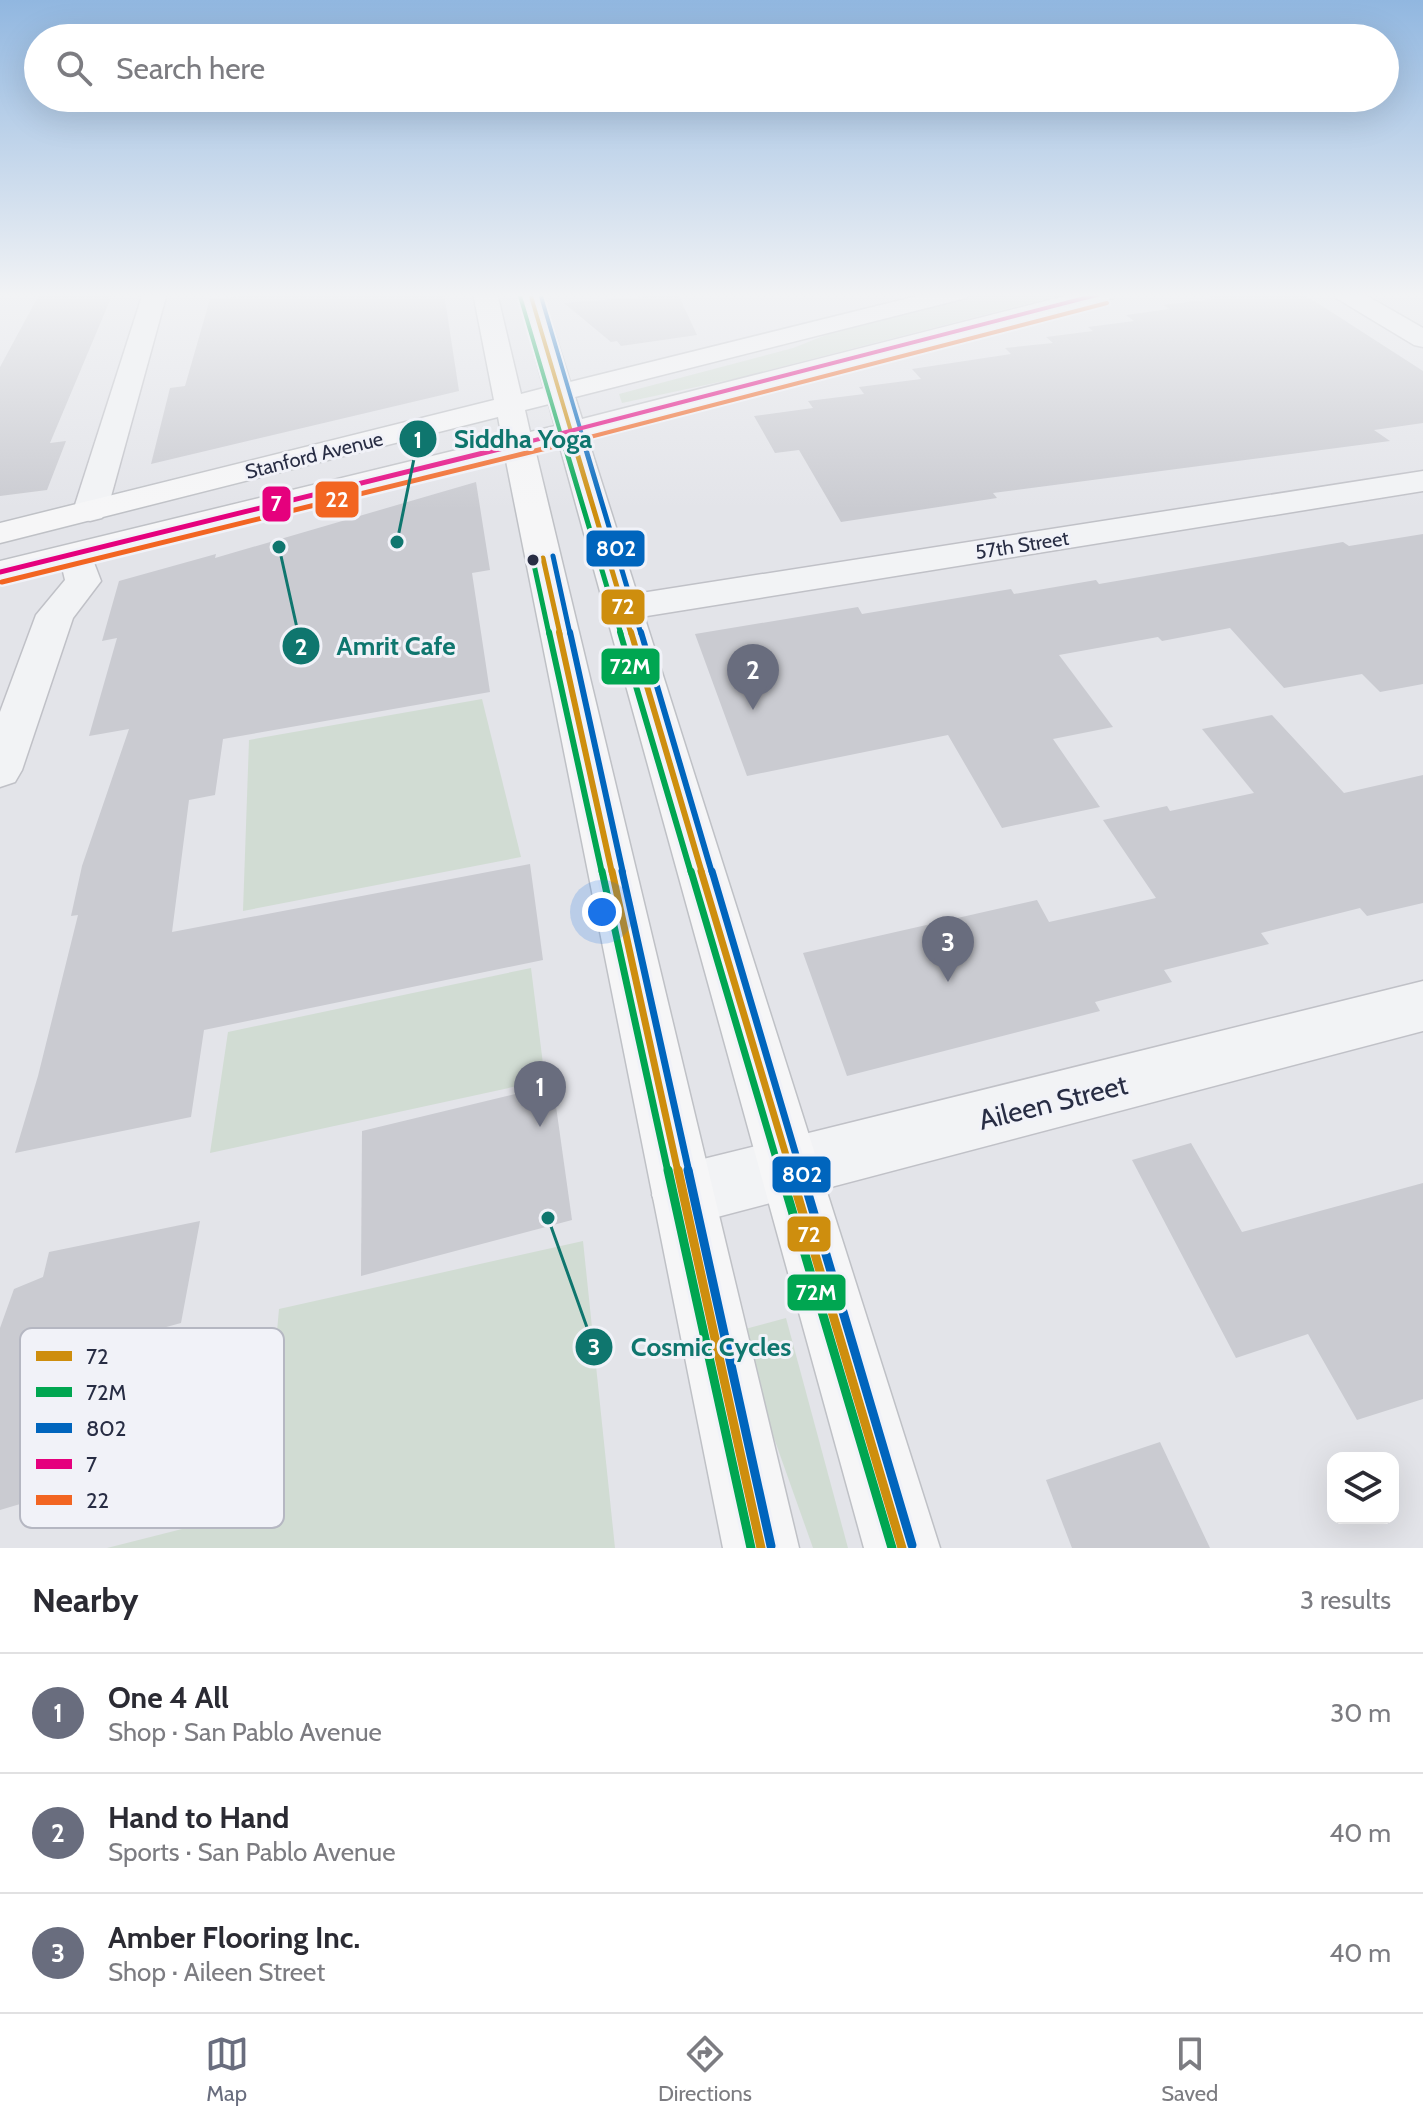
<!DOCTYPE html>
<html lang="en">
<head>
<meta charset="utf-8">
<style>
  body { margin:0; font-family:Cabin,sans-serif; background:#f2f2f3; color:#2b2b33 }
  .controls { position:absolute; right:24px; bottom:24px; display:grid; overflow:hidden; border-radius:16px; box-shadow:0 8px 32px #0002 }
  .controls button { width:72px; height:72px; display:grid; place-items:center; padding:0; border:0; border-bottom:2px solid #e1e1e2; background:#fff; color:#2b2b33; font:40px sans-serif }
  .you { position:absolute; left:602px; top:912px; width:28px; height:28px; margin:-20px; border:6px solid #fff; border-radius:50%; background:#1a73e8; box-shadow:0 0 0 12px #1a73e833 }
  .badge { display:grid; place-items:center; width:52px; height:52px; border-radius:50%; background:#696d7e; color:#fff; font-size:26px; font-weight:700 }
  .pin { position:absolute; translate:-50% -66px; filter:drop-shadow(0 2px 4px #0008) }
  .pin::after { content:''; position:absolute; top:42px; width:28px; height:24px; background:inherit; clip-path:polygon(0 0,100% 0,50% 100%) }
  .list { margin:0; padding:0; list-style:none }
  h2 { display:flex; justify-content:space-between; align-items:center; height:104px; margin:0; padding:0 32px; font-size:34px }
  h2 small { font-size:26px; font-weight:400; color:#7c7c81 }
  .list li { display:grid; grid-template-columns:52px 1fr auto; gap:24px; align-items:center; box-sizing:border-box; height:120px; padding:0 32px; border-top:2px solid #e1e1e2 }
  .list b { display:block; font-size:30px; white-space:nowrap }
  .list p { margin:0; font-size:26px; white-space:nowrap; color:#7c7c81 }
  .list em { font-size:26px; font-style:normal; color:#7c7c81 }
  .icon { flex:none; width:44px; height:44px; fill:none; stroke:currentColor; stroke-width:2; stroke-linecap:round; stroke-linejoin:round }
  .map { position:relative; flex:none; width:1423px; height:1548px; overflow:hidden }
  .search { position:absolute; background:#fff; box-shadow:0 8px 32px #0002; left:24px; right:24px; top:24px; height:88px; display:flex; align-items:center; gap:20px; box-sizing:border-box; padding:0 28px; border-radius:44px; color:#7c7c81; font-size:30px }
  .sheet { height:464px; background:#fff }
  nav { display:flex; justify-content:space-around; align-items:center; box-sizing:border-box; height:112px; border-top:2px solid #e1e1e2; background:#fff; font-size:22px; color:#7c7c81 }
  nav a { display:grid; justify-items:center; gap:4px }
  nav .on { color:#696d7e }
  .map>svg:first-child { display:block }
  .green { fill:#d1dcd3 }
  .building { fill:#cacbd1 }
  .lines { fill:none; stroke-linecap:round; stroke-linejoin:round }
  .minor-casing { stroke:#c0c1c7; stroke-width:3 }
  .major-casing { stroke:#bfc1c6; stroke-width:3 }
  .minor { fill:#f2f3f5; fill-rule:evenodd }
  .major { fill:#f6f6f7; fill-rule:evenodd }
  .bus-1-far4-casing { stroke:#f1f2f8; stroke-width:8 }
  .bus-1-far3-casing { stroke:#f1f2f8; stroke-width:10 }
  .bus-1-far2-casing { stroke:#f1f2f8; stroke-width:12 }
  .bus-1-far1-casing { stroke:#f1f2f8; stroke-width:13 }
  .bus-1-casing { stroke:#f1f2f8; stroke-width:15 }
  .bus-2-far4-casing { stroke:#f1f2f8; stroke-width:8 }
  .bus-2-far3-casing { stroke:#f1f2f8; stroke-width:10 }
  .bus-2-far2-casing { stroke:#f1f2f8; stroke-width:12 }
  .bus-2-far1-casing { stroke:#f1f2f8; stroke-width:13 }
  .bus-2-casing { stroke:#f1f2f8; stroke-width:15 }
  .bus-3-far4-casing { stroke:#f1f2f8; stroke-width:8 }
  .bus-3-far3-casing { stroke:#f1f2f8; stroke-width:10 }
  .bus-3-far2-casing { stroke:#f1f2f8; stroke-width:12 }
  .bus-3-far1-casing { stroke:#f1f2f8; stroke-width:13 }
  .bus-3-casing { stroke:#f1f2f8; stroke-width:15 }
  .bus-4-far1-casing { stroke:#f1f2f8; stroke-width:8 }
  .bus-4-casing { stroke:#f1f2f8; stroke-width:10 }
  .bus-5-far1-casing { stroke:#f1f2f8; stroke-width:8 }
  .bus-5-casing { stroke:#f1f2f8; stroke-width:10 }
  .bus-1-far4 { stroke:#ce8e0e; stroke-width:4 }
  .bus-1-far3 { stroke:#ce8e0e; stroke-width:5 }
  .bus-1-far2 { stroke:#ce8e0e; stroke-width:6 }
  .bus-1-far1 { stroke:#ce8e0e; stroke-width:7 }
  .bus-1 { stroke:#ce8e0e; stroke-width:9 }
  .bus-2-far4 { stroke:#00a651; stroke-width:4 }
  .bus-2-far3 { stroke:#00a651; stroke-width:5 }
  .bus-2-far2 { stroke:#00a651; stroke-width:6 }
  .bus-2-far1 { stroke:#00a651; stroke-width:7 }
  .bus-2 { stroke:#00a651; stroke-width:9 }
  .bus-3-far4 { stroke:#0065bd; stroke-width:4 }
  .bus-3-far3 { stroke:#0065bd; stroke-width:5 }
  .bus-3-far2 { stroke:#0065bd; stroke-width:6 }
  .bus-3-far1 { stroke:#0065bd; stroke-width:7 }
  .bus-3 { stroke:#0065bd; stroke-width:9 }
  .bus-4-far1 { stroke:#e5007d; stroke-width:4 }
  .bus-4 { stroke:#e5007d; stroke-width:5 }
  .bus-5-far1 { stroke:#f26522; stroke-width:4 }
  .bus-5 { stroke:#f26522; stroke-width:5 }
  .bus-dot { fill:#282d44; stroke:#f1f2f8; stroke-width:3 }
  .labels { text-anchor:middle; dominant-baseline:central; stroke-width:6; stroke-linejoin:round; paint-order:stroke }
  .far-street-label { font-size:20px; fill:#282d44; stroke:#f1f2f8 }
  .near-street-label { font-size:28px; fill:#282d44; stroke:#f1f2f8 }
  .key { fill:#f1f2f8; stroke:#b5b7c2; stroke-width:2 }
  .key-label { font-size:22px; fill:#282d44 }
  .leader { fill:none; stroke:#0f766e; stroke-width:3 }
  .callout-dot { fill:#0f766e; stroke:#f1f2f8; stroke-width:3 }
  .mark-label { font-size:24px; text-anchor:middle; font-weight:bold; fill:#fff }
  .callout-label { font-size:26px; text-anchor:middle; font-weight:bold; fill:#0f766e; stroke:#f1f2f8; stroke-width:6; stroke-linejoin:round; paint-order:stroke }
  .line-badge { stroke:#f1f2f8; stroke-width:3 }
  .badge-label { font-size:22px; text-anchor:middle; font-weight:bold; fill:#fff }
</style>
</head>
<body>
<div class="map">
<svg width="1423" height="1548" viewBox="0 0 1423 1548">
  <rect width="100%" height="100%" fill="#e3e4e9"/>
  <g class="green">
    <polygon points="979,293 1069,293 738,378 622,403 619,394 793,348 859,322"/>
    <polygon points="482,699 521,857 243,911 249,740"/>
    <polygon points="531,968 545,1080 210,1153 228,1032"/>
    <polygon points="583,1241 615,1548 107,1548 261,1509 279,1309"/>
    <polygon points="786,1318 848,1548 813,1548 769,1424 745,1329"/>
  </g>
  <g class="building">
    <polygon points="40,293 113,293 50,443 66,441 47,490 0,496 0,367"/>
    <polygon points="272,293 444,293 459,391 151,464 170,388 185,386 210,299"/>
    <polygon points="1204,293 1302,293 1423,371 1423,423 1374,430 1390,441 993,493 997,498 841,522 799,450 775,453 754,416 813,408 808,401 864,394 859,387 921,379 912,369 1011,354 1005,348 1053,343 1046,337 1093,331 1088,327 1134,321 1126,315 1169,309 1163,305 1213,299"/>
    <polygon points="678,294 697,335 621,346 617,341 611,342 564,303"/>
    <polygon points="476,482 490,570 472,573 490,692 223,739 215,795 189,800 172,932 530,864 543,960 204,1030 191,1117 15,1153 38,1076 78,915 71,916 82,866 129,729 89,736 117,638 102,641 119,581 216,554 215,558"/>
    <polygon points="1423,534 1423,684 1380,692 1362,674 1284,688 1230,628 1162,641 1158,637 1059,655 1113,727 1053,739 1100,807 1002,828 948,735 747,776 695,634 858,607 862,614 1011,589 1014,594 1096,580 1099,584 1343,542 1349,546"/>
    <polygon points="1272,715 1344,793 1423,775 1423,903 1367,916 1360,908 1261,933 1269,944 1164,970 1172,982 1095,1002 1100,1011 847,1076 803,953 1037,900 1049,922 1156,898 1103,820 1167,806 1170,811 1254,793 1202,729"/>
    <polygon points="553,1085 572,1220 361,1276 362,1131"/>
    <polygon points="1191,1143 1242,1232 1423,1183 1423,1399 1357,1420 1308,1334 1236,1358 1132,1160"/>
    <polygon points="200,1221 181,1323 137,1335 118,1475 0,1510 0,1328 14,1289 43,1277 49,1252"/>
    <polygon points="1160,1442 1210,1548 1072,1548 1046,1480"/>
  </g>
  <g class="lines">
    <defs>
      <g id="minor">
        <polygon points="143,293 167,293 107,511 102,518 90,521 78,518 73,511"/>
        <polygon points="1333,293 1362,293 1423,328 1423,347 1414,345 1336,298"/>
        <polygon points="1423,471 1423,491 622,620 609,617 603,608 609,599 622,596"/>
        <polygon points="76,544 88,547 101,581 73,618 22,770 15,782 0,787 0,712 36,615 65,580 59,555 64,547"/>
        <polygon points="1423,981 1423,1031 683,1226 661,1217 652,1195 661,1173 683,1164"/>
      </g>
      <path id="major" d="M473,293H497L521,394L544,388L518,293H542L570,382L929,293H969L966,298L575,397L582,419L1077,293H1116L1113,298L587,436L940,1548H864L559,443L535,449L799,1548H723L505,456L0,583V561L502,439L498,417L0,543V523L494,400ZM549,404L555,426L530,432L525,410Z"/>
    </defs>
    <use href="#minor" class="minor-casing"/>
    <use href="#major" class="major-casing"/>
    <use href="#minor" class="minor"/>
    <use href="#major" class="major"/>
    <defs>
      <polyline id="bus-1-far4" points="530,293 575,445"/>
      <g id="bus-1-far3">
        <polyline points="574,443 631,634"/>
        <polyline points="543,558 560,634"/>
      </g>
      <g id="bus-1-far2">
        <polyline points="559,632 612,873"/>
        <polyline points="631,632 702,873"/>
      </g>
      <g id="bus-1-far1">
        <polyline points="612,871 678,1172"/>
        <polyline points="701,871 791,1172"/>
      </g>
      <g id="bus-1">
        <polyline points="678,1170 761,1548"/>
        <polyline points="790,1170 902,1548"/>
      </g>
      <polyline id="bus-2-far4" points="520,296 564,445"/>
      <g id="bus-2-far3">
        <polyline points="564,443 621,634"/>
        <polyline points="533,560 549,634"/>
      </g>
      <g id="bus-2-far2">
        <polyline points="549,632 602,873"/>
        <polyline points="620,632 691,873"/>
      </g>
      <g id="bus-2-far1">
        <polyline points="602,871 668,1172"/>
        <polyline points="691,871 780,1172"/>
      </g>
      <g id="bus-2">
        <polyline points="668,1170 751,1548"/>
        <polyline points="780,1170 892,1548"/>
      </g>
      <polyline id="bus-3-far4" points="540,293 585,445"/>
      <g id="bus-3-far3">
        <polyline points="584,443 641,634"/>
        <polyline points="553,556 570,634"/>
      </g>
      <g id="bus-3-far2">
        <polyline points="570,632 623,873"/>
        <polyline points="641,632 712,873"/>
      </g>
      <g id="bus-3-far1">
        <polyline points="622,871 689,1172"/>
        <polyline points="712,871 801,1172"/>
      </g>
      <g id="bus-3">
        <polyline points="688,1170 771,1546"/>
        <polyline points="801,1170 912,1545"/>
      </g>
      <polyline id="bus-4-far1" points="516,445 1104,293"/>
      <polyline id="bus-4" points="0,572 524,443"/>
      <polyline id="bus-5-far1" points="559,445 1107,303"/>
      <polyline id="bus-5" points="2,582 567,443"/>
    </defs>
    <use href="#bus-1-far4" class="bus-1-far4-casing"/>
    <use href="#bus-1-far3" class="bus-1-far3-casing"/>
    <use href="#bus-1-far2" class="bus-1-far2-casing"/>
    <use href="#bus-1-far1" class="bus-1-far1-casing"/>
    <use href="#bus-1" class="bus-1-casing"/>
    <use href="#bus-2-far4" class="bus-2-far4-casing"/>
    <use href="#bus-2-far3" class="bus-2-far3-casing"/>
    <use href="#bus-2-far2" class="bus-2-far2-casing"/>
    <use href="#bus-2-far1" class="bus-2-far1-casing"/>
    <use href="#bus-2" class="bus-2-casing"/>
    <use href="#bus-3-far4" class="bus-3-far4-casing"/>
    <use href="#bus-3-far3" class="bus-3-far3-casing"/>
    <use href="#bus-3-far2" class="bus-3-far2-casing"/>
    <use href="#bus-3-far1" class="bus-3-far1-casing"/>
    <use href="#bus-3" class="bus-3-casing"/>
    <use href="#bus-4-far1" class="bus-4-far1-casing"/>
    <use href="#bus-4" class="bus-4-casing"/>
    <use href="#bus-5-far1" class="bus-5-far1-casing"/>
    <use href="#bus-5" class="bus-5-casing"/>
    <use href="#bus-1-far4" class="bus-1-far4"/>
    <use href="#bus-1-far3" class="bus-1-far3"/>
    <use href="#bus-1-far2" class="bus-1-far2"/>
    <use href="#bus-1-far1" class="bus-1-far1"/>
    <use href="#bus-1" class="bus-1"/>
    <use href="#bus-2-far4" class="bus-2-far4"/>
    <use href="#bus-2-far3" class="bus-2-far3"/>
    <use href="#bus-2-far2" class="bus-2-far2"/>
    <use href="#bus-2-far1" class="bus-2-far1"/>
    <use href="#bus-2" class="bus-2"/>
    <use href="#bus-3-far4" class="bus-3-far4"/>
    <use href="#bus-3-far3" class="bus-3-far3"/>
    <use href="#bus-3-far2" class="bus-3-far2"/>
    <use href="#bus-3-far1" class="bus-3-far1"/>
    <use href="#bus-3" class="bus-3"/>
    <use href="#bus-4-far1" class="bus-4-far1"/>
    <use href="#bus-4" class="bus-4"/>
    <use href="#bus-5-far1" class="bus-5-far1"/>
    <use href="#bus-5" class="bus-5"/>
  </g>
  <linearGradient id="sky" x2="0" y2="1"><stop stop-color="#91b7e0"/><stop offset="0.58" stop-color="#f2f3f5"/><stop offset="1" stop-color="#f2f3f5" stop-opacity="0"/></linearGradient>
  <rect width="1423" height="509" fill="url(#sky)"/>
  <circle class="bus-dot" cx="533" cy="560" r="7"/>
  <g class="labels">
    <g class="far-street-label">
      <text transform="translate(314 455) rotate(-14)">Stanford Avenue</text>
      <text transform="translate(1022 545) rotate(-9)">57th Street</text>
    </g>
    <g class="near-street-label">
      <text transform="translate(1053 1102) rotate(-14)">Aileen Street</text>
    </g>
  </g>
  <rect x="20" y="1328" width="264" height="200" rx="12" class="key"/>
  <rect x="36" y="1351" width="36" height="10" fill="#ce8e0e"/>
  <rect x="36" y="1387" width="36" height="10" fill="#00a651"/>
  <rect x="36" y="1423" width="36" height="10" fill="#0065bd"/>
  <rect x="36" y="1459" width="36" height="10" fill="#e5007d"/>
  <rect x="36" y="1495" width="36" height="10" fill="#f26522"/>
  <g class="key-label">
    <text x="86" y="1364">72</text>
    <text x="86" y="1400">72M</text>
    <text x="86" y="1436">802</text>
    <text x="86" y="1472">7</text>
    <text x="86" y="1508">22</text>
  </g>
  <path class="leader" d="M397 542L418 439M279 547L301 646M548 1218L594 1347"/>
  <g class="callout-dot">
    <circle cx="397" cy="542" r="8"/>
    <circle cx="279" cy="547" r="8"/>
    <circle cx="548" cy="1218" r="8"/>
    <circle cx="418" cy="439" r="20"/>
    <circle cx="301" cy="646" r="20"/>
    <circle cx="594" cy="1347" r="20"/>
  </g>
  <g class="mark-label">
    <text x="418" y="448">1</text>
    <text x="301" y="655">2</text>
    <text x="594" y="1355">3</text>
  </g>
  <g class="callout-label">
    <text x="523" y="448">Siddha Yoga</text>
    <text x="396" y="655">Amrit Cafe</text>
    <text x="711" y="1356">Cosmic Cycles</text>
  </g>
  <g class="line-badge">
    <rect x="314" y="480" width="46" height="39" rx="8" fill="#f26522"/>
    <rect x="261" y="485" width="31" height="38" rx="8" fill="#e5007d"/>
    <rect x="585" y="529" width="61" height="39" rx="8" fill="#0065bd"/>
    <rect x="600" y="588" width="46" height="38" rx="8" fill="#ce8e0e"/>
    <rect x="600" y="647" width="61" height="39" rx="8" fill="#00a651"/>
    <rect x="771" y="1155" width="61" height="39" rx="8" fill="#0065bd"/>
    <rect x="786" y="1215" width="46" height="38" rx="8" fill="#ce8e0e"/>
    <rect x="786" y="1273" width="61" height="39" rx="8" fill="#00a651"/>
  </g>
  <g class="badge-label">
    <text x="337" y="507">22</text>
    <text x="276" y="511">7</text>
    <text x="616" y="556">802</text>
    <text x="623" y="614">72</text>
    <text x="630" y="674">72M</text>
    <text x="802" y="1182">802</text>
    <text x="809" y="1242">72</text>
    <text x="816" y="1300">72M</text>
  </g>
</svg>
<div class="controls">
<button><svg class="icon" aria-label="layers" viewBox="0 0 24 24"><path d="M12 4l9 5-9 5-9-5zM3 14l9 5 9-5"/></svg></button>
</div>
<div class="you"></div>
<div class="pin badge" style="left:540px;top:1127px">1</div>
<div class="pin badge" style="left:753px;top:710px">2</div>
<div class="pin badge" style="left:948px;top:982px">3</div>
<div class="search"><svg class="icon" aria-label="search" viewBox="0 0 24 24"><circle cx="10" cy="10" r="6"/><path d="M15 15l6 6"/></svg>Search here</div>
</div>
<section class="sheet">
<h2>Nearby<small>3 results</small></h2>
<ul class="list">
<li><span class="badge">1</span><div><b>One 4 All</b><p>Shop · San Pablo Avenue</p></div><em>30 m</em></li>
<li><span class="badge">2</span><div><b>Hand to Hand</b><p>Sports · San Pablo Avenue</p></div><em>40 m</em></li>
<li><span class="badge">3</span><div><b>Amber Flooring Inc.</b><p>Shop · Aileen Street</p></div><em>40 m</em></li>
</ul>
</section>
<nav>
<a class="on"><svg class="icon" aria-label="map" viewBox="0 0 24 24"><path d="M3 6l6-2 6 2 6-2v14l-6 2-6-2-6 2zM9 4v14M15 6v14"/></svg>Map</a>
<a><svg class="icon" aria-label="directions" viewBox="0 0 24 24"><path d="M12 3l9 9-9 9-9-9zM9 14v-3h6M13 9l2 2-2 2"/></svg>Directions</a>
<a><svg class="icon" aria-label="saved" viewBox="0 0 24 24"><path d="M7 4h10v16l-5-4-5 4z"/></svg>Saved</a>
</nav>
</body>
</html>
